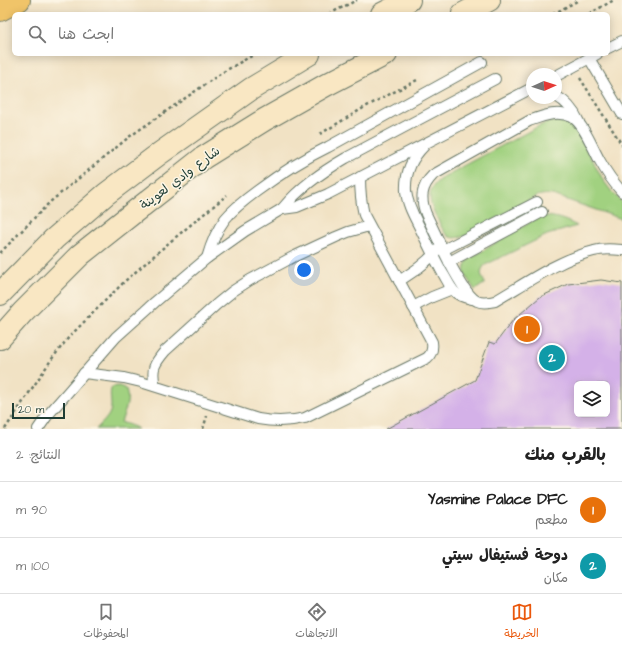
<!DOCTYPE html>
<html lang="ar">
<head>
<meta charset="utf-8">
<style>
  body { margin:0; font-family:"Architects Daughter","Playpen Sans Arabic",sans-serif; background:#f6f6f6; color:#222; direction:rtl }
  .controls { position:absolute; right:12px; bottom:12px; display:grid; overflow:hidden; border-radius:6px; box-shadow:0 2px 10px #0003 }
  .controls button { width:36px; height:36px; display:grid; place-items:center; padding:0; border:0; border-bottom:1px solid #e0e0e0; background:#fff; color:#222; font:20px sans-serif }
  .compass { position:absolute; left:526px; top:68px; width:36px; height:36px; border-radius:50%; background:#fff; box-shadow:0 2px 10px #0003; rotate:87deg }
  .scale { position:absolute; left:12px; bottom:10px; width:53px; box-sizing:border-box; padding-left:4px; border:2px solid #1f3d34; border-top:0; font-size:11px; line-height:14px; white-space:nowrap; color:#1f3d34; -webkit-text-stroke:3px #fcf5e5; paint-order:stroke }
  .you { position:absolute; left:304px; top:270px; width:14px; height:14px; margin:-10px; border:3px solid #fff; border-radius:50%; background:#1a73e8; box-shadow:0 0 0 6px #1a73e833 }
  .badge { display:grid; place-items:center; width:26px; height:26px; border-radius:50%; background:#ea580c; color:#fff; font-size:13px; font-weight:700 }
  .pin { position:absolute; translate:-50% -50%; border:2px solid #fff; box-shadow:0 1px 4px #0006 }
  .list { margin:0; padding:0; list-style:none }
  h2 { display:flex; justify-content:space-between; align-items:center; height:52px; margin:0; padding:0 16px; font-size:17px }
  h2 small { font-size:13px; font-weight:400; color:#767676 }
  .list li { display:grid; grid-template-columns:26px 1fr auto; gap:12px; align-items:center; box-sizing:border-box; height:56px; padding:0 16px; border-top:1px solid #e0e0e0 }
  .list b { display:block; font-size:15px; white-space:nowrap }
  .list p { margin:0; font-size:13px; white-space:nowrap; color:#767676 }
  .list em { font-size:13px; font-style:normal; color:#767676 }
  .icon { flex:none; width:22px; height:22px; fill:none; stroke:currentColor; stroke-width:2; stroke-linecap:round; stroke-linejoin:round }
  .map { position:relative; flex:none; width:622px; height:429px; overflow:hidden; direction:ltr }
  .search { position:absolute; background:#fff; box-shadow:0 2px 10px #0003; left:12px; right:12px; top:12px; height:44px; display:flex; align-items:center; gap:10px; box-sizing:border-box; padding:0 14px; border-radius:6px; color:#767676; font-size:15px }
  .sheet { height:164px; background:#fff }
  nav { display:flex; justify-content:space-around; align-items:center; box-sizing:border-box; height:56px; border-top:1px solid #e0e0e0; background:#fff; font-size:11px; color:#767676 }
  nav a { display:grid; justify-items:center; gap:2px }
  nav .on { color:#ea580c }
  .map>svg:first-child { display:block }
  .green { fill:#a1d180; stroke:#60875a }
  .building { fill:#d4b1e8; fill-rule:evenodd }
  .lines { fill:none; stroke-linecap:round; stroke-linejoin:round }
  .lane-casing { stroke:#687766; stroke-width:12 }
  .secondary-casing { stroke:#687766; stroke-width:24 }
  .highway-casing { stroke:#687766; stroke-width:24 }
  .path { stroke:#687766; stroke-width:2.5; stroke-dasharray:3 3; stroke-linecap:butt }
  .lane { stroke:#fff; stroke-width:10 }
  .secondary { stroke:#f9e7c3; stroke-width:22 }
  .highway { stroke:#f0c469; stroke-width:22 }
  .labels { text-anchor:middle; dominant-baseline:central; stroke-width:3; stroke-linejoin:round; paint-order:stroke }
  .street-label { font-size:13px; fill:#1f3d34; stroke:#fcf5e5 }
</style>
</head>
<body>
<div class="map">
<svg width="622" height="429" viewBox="0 0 622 429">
  <rect width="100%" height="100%" fill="#fcf5e5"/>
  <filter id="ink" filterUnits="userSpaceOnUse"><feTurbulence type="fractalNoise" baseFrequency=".025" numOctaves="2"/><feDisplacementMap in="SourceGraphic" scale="8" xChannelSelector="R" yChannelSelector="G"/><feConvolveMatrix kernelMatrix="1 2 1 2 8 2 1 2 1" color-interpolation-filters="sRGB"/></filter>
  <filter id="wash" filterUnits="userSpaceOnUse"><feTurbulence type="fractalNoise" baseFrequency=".012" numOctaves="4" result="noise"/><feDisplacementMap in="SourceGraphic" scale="16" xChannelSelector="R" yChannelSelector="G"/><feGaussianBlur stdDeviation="0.9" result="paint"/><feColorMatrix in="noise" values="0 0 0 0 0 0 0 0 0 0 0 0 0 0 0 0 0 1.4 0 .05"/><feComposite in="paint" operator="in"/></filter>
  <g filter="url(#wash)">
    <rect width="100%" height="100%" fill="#f1e2c4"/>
    <g class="green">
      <path d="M559,121H568L576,127L603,180L612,192L622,202V219L556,196C549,194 544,194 537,196L465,236C460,237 455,239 450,237C444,234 442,228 439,222C429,203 423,189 445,176L539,126L549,122Z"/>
      <path d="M543,216C555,216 566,220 577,226L547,235L485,265C479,271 481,276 485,283L475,290C468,279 459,271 469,259L534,220Z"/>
      <path d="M119,386L126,389C130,401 125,411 121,422L135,427L138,429H96C101,424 108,418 110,412C113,404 108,394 112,387Z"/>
    </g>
    <g id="blocks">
      <path class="building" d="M601,280L622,283V429H386L475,380L489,342L495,344L513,320L540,297L568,284ZM577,384H607V414H577Z"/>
    </g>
  </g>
  <g filter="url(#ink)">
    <use href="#blocks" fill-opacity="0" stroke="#687766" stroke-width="1"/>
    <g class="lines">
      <defs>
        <g id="lane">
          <polyline points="608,48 622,41"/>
          <polyline points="589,58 622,114"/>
          <polyline points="556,76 597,54"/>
          <path d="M556,96C567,102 574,111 579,122"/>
          <path d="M424,146C412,158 405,174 406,191C407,204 414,216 420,228C427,243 434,257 442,272C446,278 449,285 453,290C458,296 465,298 472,299"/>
          <path d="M622,192C613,182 606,172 600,161C593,149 584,124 572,117C557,110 543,116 529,121L433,175C421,187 420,198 426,214C435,232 461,294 477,301C483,304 489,302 495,301C526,283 560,259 594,251C603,248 613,249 622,250"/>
          <path d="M282,209C300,187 322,172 346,158L495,79"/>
          <polyline points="443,250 537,202"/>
          <path d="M207,258C211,244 216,231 225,219C234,208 246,199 257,191C280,174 303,159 328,147L482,62"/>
          <polyline points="449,262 542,212"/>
          <path d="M399,281C413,272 427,263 437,250"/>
          <polyline points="413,307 432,297 452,289"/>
          <path d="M84,373L124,378L141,382L258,419C275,422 288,422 305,418L427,358C432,354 433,349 432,342L364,215C361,202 360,190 360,177"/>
          <path d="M155,386C151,369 154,364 165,351L217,304L233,291L250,280L293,257L336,237L348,232L369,226"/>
          <polyline points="38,429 47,416 116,337 155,302 207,258 245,231 282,209 297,207 328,194 532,88"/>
        </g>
        <g id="secondary">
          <polyline points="382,14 409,0"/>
          <polyline points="463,14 489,0"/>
          <polyline points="0,294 54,239 106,194 159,154 251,89 309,54"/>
          <polyline points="0,338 23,312 80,255 133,213 203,158 264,120 326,85 386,54"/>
        </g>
        <polyline id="highway" points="0,10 19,0"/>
      </defs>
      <use href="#lane" class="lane-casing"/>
      <use href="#secondary" class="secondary-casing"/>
      <use href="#highway" class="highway-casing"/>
      <g class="path">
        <polyline points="329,14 357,0"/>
        <polyline points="553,14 579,0"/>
        <polyline points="589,14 614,0"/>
        <polyline points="580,78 622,145"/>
        <polyline points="320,134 365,107 417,80"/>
        <polyline points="0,253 50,202 129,137 223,72 255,54"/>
        <polyline points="5,429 51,360 69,337 125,281 171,241 227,195"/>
        <polyline points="203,429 207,416"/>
      </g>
      <use href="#lane" class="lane"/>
      <use href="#secondary" class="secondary"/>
      <use href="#highway" class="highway"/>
    </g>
  </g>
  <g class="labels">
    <g class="street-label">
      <text transform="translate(180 178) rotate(-37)">شارع وادي لعوينة</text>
    </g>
  </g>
</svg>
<div class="controls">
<button><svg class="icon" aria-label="layers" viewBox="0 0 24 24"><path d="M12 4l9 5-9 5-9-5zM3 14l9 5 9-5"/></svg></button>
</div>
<svg class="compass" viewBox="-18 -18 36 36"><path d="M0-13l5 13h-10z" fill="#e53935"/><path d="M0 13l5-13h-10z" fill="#767676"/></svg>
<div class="scale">20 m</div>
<div class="you"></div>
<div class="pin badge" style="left:527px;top:329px;background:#e8710a">1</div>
<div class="pin badge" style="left:552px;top:358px;background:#0f9aa8">2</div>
<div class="search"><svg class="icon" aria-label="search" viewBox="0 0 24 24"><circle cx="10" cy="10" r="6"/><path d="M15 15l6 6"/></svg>ابحث هنا</div>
</div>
<section class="sheet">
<h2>بالقرب منك<small>النتائج: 2</small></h2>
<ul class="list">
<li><span class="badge" style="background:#e8710a">1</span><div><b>Yasmine Palace DFC</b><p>مطعم</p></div><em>90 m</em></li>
<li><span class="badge" style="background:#0f9aa8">2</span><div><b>دوحة فستيفال سيتي</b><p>مكان</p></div><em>100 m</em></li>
</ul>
</section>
<nav>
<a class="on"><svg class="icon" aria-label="map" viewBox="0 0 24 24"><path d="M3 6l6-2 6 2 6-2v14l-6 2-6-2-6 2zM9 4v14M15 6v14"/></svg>الخريطة</a>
<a><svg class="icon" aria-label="directions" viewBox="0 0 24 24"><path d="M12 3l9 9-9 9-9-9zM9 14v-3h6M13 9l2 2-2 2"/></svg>الاتجاهات</a>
<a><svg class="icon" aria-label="saved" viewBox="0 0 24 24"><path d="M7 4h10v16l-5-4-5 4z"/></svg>المحفوظات</a>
</nav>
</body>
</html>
